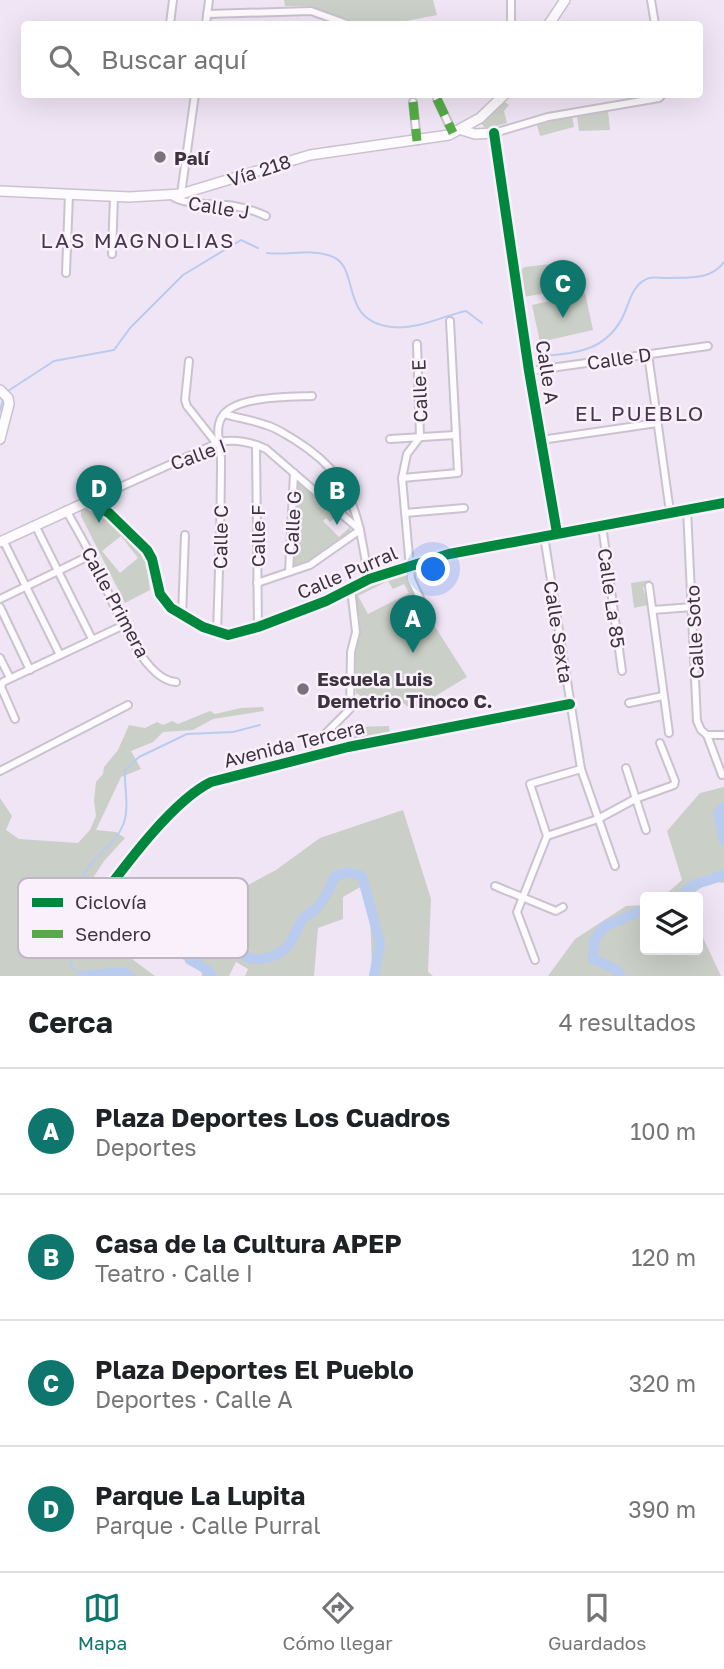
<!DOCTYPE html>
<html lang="es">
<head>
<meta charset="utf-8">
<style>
  body { margin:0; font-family:"Golos Text",sans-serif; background:#f6f6f6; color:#202124 }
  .controls { position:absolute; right:21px; bottom:21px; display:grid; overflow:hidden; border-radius:7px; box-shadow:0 7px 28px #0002 }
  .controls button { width:63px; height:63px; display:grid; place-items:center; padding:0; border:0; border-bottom:2px solid #e0e0e0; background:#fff; color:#202124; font:35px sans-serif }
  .you { position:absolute; left:434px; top:570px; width:24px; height:24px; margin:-18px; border:5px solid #fff; border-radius:50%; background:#1a73e8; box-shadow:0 0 0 10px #1a73e833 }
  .badge { display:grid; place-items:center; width:46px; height:46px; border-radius:50%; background:#0f766e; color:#fff; font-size:23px; font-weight:700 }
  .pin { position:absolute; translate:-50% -58px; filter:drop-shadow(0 2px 4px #0008) }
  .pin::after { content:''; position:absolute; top:37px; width:24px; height:21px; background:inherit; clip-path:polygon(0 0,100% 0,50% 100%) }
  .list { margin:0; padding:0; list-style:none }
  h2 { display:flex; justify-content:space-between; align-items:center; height:91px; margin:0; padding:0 28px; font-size:30px }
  h2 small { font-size:23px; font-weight:400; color:#757577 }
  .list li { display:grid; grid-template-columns:46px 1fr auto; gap:21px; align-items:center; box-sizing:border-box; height:126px; padding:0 28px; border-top:2px solid #e0e0e0 }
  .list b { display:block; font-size:26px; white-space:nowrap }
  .list p { margin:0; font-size:23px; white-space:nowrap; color:#757577 }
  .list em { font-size:23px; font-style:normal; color:#757577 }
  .icon { flex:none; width:38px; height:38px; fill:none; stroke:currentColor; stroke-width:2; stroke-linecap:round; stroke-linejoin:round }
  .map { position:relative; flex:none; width:724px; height:976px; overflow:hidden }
  .search { position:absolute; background:#fff; box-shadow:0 7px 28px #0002; left:21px; right:21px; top:21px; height:77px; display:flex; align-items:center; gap:18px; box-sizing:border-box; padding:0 24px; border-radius:7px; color:#757577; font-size:26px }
  .sheet { height:595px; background:#fff }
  nav { display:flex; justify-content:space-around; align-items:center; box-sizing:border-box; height:98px; border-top:2px solid #e0e0e0; background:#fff; font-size:19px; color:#757577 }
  nav a { display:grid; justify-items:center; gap:4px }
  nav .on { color:#0f766e }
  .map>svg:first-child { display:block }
  .green { fill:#cacfc7; fill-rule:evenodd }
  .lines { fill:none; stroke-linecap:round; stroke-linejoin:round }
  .stream { stroke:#b9ccf0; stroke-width:2 }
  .river { stroke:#b9ccf0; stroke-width:10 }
  .street-casing { stroke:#cbc2cf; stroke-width:10 }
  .secondary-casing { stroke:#cbc2cf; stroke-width:12 }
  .street { stroke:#fdfbfe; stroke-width:6 }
  .secondary { stroke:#fdfbfe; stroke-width:9 }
  .quiet { stroke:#55ac46; stroke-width:9; stroke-dasharray:18 9; stroke-linecap:butt }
  .cycleway-casing { stroke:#f9f0fc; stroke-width:15 }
  .cycleway { stroke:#00873e; stroke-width:10 }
  .poi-dot { fill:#7a717f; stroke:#f9f0fc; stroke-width:2.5 }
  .labels { text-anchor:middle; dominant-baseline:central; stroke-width:5; stroke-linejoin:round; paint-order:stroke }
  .poi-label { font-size:19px; font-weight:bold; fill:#3b333f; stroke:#f9f0fc; text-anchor:start }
  .street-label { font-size:19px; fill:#3b333f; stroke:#f9f0fc }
  .neighbourhood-label { font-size:21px; letter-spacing:2px; fill:#47364e; stroke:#f9f0fc }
  .key { fill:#f9f0fc; stroke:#c0b7c3; stroke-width:2 }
  .key-label { font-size:19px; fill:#3b333f }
</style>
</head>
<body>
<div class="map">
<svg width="724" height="976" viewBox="0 0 724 976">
  <rect width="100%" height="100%" fill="#f0e5f5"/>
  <g class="green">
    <polygon points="284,0 433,0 437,15 406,21 407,24 354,24 308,6 285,6"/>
    <polygon points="502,100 509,105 504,111 507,123 486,129 480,122"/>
    <polygon points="608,111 610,130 579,131 577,116"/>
    <polygon points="572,116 574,127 540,136 537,125"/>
    <polygon points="550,264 554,292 523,297 520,270 525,267"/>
    <polygon points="585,293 593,330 540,342 532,305"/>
    <polygon points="298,482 338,515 330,522 326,518 323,521 339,537 350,527 351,534 310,563 292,569"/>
    <path d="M90,507L105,516L145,555L150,590L125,603L81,516V510ZM121,536L138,558L120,573L102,551Z"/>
    <path d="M401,572L406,575L415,595L467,677L412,710L398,699L378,706L356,693L355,660L359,628L356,593L358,590ZM388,581L393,589L404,584L409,593L368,614L358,596Z"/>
    <polygon points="651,580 643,588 648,605 634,608 631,583"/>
    <polygon points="263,707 264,711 213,719 193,730 163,732 153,742 131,751 141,769 121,777 96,830 116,832 125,838 104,861 91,881 80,890 78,906 82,930 132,959 155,976 0,976 0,798 12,816 6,830 19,839 78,843 90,830 96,816 94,801 96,782 103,774 104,767 118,750 129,725 145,728 157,722 163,725 172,721 178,724 210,711 215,714 241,708"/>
    <polygon points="389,726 390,734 355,741 352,730 330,735 329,733 352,727"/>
    <polygon points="724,787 724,883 710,881 689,897 663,897 682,880 667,831 700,793"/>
    <polygon points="403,810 431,899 428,972 433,976 369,976 372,969 369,882 343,897 343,919 318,928 314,976 245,976 248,969 236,962 229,976 202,976 201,970 179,957 171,931 203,909 276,870 320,838"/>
    <polygon points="645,905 645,950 698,950 698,927 721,976 548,976 575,939 626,906"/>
  </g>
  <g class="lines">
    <g class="stream">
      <path d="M267,253C288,256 309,248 331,256C362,267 337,321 392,327C418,330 442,316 466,311L482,323"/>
      <path d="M541,356C577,354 609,350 625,312C630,299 634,283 649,278C653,277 661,278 665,278C687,277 710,281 724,262"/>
      <polyline points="8,391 54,361 114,350 130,328 183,275 241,240 258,248"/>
      <polyline points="0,411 3,399"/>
      <path d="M84,976L72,968C66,934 69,890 92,863C103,850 117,840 123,825C130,808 124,788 125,770L139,757L187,734L233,732L260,725"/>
    </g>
    <g class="river">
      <polyline points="724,807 718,813 724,841"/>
      <path d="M682,897C690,880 710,883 724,874"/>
      <polyline points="698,942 698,945"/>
      <polyline points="684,950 688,950"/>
      <polyline points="83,976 123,972 130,976"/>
      <path d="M212,976L206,969L190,960L197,942L203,933C226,934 235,936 246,957C261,963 280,956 290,943C295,936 297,926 303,919C306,915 312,913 316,909C325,900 330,887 335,876L348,872L362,876L380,943L374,976"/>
      <polyline points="620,976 616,969 593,959 594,940 604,927 643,910 645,912"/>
    </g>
    <defs>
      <g id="street">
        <polyline points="511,0 511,24"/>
        <polyline points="651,0 655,24"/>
        <polyline points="207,14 311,11 347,24"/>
        <polyline points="170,24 173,0"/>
        <polyline points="206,24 209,0"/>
        <polyline points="437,99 453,133"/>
        <polyline points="413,102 417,141"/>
        <polyline points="494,133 548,117 659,98 663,94"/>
        <polyline points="181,194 195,94"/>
        <path d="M172,196C184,206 217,203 234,206C245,208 256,211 266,216"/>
        <polyline points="112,254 114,196"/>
        <polyline points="66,273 69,194"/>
        <polyline points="417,344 420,437 407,454 402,478 411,579 420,598"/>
        <polyline points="648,354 670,512"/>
        <polyline points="189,361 185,400 187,406 217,444"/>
        <polyline points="529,371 708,346"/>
        <path d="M224,414C238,418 252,420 266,425C277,428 286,435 295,440C333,464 350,487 360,530L310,565L257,583"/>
        <polyline points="390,439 455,435"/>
        <polyline points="541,440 657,423"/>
        <polyline points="256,445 258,627"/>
        <polyline points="402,478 458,473 450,321"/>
        <path d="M89,501L220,442C234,439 252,442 266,449L360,530L369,579"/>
        <polyline points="687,509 697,721 701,730 707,735 722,775"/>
        <path d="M66,510C76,528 86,545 95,563C109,592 140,680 176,682"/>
        <polyline points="405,513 464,508"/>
        <polyline points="35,525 92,639"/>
        <polyline points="602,525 622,671"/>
        <polyline points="544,536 581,769 615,866"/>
        <polyline points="3,540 60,655"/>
        <polyline points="289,572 294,473"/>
        <polyline points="649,586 669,733"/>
        <polyline points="0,599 91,555"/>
        <polyline points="0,607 30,670"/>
        <polyline points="653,610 692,607"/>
        <polyline points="182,616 185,535"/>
        <path d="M217,632C219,575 221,518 221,460C221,445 213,427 224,414C239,396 289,397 312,396"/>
        <polyline points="0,658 10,678"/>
        <polyline points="629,703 663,696"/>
        <polyline points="15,719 1,687 3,682 124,625"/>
        <polyline points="707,735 724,735"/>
        <polyline points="313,755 320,739 350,709 351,652 356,632 351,589"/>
        <polyline points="626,768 646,830"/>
        <polyline points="0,771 128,705"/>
        <polyline points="547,836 598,819 635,799 674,785 675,781 660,743"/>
        <polyline points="495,886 556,911 563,907"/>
        <path d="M85,919C115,880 168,803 211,782L348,747L570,704"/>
        <polyline points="535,960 517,912 547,836 530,784 581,769"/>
      </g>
      <g id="secondary">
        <polyline points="549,24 565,0"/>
        <polyline points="462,130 475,134 494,133 529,371 557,533"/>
        <polyline points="0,191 129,197 181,194 310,155 449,135 480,118 505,94"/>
        <polyline points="0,390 8,398 9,404 0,439"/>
        <polyline points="0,542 89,501 109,513 147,550 152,559 160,594 171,608 203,627 228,635 258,627 326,601 369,579 449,554 724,503"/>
      </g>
    </defs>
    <use href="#street" class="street-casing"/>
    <use href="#secondary" class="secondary-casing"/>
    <use href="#street" class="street"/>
    <use href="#secondary" class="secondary"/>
    <g class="quiet">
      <polyline points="437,99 453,133"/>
      <polyline points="413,102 417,141"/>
    </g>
    <defs>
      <g id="cycleway">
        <polyline points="494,133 529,371 557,533"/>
        <polyline points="89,501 109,513 147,550 152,559 160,594 171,608 203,627 228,635 258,627 326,601 369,579 449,554 724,503"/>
        <path d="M85,919C115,880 168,803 211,782L348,747L570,704"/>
      </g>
    </defs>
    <use href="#cycleway" class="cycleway-casing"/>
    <use href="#cycleway" class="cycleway"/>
  </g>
  <g class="poi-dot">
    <circle cx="160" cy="157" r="7"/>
    <circle cx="303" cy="689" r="7"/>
  </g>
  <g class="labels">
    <g class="poi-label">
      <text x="174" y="157">Palí</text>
      <text x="317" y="678">Escuela Luis<tspan x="317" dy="22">Demetrio Tinoco C.</tspan></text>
    </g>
    <g class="street-label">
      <text transform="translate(259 170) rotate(-18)">Vía 218</text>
      <text transform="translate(219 207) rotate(9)">Calle J</text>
      <text transform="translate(619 358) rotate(-8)">Calle D</text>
      <text transform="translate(548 372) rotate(81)">Calle A</text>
      <text transform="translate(419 391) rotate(-92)">Calle E</text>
      <text transform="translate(198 454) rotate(-20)">Calle I</text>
      <text transform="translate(292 523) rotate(-87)">Calle G</text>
      <text transform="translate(257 536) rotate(-90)">Calle F</text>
      <text transform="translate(220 537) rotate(-89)">Calle C</text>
      <text transform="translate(347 572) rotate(-23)">Calle Purral</text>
      <text transform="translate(612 598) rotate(82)">Calle La 85</text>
      <text transform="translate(116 602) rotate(62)">Calle Primera</text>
      <text transform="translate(559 632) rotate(81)">Calle Sexta</text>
      <text transform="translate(694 632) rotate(-93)">Calle Soto</text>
      <text transform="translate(294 743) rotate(-14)">Avenida Tercera</text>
    </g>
    <g class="neighbourhood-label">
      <text x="138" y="240">LAS MAGNOLIAS</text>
      <text x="640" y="413">EL PUEBLO</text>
    </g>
  </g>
  <rect x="18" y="878" width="230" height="80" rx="10" class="key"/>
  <rect x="32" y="898" width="31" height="9" fill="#00873e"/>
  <rect x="32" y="930" width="31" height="8" fill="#55ac46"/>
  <g class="key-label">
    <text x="75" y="909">Ciclovía</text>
    <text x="75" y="941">Sendero</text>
  </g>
</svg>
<div class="controls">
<button><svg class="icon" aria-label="layers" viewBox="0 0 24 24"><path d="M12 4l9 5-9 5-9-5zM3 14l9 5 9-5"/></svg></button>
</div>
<div class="you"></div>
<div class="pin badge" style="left:413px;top:653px">A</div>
<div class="pin badge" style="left:337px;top:525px">B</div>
<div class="pin badge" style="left:563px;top:318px">C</div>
<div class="pin badge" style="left:99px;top:523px">D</div>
<div class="search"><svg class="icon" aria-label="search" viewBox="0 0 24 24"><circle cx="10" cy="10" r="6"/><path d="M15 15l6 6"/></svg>Buscar aquí</div>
</div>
<section class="sheet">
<h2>Cerca<small>4 resultados</small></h2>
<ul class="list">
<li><span class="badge">A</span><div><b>Plaza Deportes Los Cuadros</b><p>Deportes</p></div><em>100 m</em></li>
<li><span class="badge">B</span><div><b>Casa de la Cultura APEP</b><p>Teatro · Calle I</p></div><em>120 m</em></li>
<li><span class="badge">C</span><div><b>Plaza Deportes El Pueblo</b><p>Deportes · Calle A</p></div><em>320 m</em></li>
<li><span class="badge">D</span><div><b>Parque La Lupita</b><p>Parque · Calle Purral</p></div><em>390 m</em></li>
</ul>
</section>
<nav>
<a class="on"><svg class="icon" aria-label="map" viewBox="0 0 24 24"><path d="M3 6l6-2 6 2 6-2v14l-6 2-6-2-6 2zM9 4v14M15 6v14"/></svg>Mapa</a>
<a><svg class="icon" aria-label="directions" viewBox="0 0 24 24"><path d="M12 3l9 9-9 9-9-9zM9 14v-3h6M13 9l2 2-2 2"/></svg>Cómo llegar</a>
<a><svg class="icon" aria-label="saved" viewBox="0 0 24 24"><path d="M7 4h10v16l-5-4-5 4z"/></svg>Guardados</a>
</nav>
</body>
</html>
